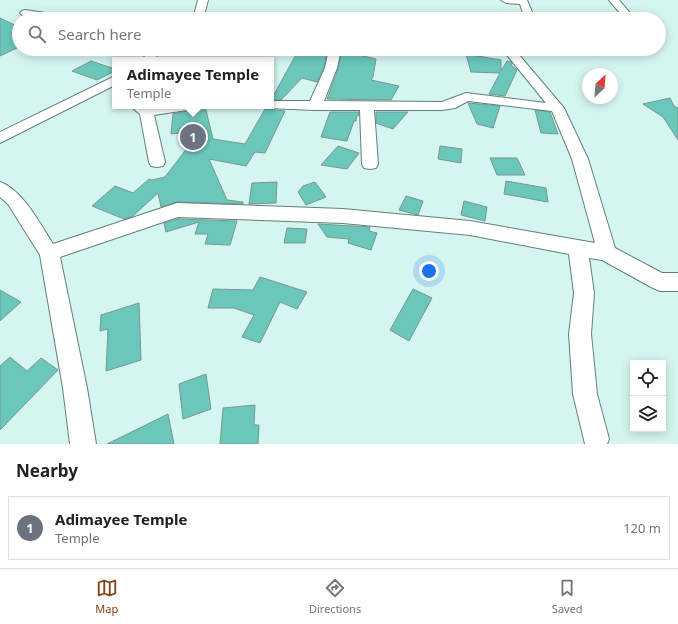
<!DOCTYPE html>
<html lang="en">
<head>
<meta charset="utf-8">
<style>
  body { margin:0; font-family:"Noto Sans",sans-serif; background:#f2f2f2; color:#202124 }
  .controls { position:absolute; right:12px; bottom:12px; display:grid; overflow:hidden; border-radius:0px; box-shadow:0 2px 10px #0003 }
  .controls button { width:36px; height:36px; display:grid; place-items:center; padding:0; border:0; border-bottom:1px solid #e0e0e0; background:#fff; color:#202124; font:20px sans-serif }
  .compass { position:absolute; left:582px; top:68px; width:36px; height:36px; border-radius:50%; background:#fff; box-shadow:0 2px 10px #0003; rotate:26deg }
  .you { position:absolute; left:429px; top:271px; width:14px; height:14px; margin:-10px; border:3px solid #fff; border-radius:50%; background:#1a73e8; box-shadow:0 0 0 6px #1a73e833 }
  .badge { display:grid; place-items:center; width:26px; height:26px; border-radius:50%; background:#844111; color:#fff; font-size:13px; font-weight:700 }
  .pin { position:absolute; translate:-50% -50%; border:2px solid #fff; box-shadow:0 1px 4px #0006 }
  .popup { position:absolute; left:112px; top:57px; width:162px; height:52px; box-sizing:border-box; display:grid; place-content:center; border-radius:0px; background:#fff; filter:drop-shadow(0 1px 3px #0005); font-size:13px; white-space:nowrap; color:#757577 }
  .popup b { font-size:15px; color:#202124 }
  .popup::after { content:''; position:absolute; left:50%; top:100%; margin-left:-8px; border:8px solid transparent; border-top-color:#fff }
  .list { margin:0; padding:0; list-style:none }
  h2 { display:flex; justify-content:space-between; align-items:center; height:52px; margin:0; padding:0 16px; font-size:17px }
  h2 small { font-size:13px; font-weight:400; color:#757577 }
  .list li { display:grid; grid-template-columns:26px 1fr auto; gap:12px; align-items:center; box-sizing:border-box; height:64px; margin:0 8px 8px; padding:0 8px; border:1px solid #e0e0e0; border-radius:0px }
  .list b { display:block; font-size:15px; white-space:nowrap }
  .list p { margin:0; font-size:13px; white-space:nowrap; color:#757577 }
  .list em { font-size:13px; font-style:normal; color:#757577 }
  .icon { flex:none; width:22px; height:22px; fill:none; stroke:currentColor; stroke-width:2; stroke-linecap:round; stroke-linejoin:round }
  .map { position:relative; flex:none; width:678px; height:444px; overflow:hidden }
  .search { position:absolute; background:#fff; box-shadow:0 2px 10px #0003; left:12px; right:12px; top:12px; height:44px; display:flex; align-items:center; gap:10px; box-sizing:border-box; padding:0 14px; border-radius:22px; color:#757577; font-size:15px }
  .sheet { height:124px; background:#fff }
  nav { display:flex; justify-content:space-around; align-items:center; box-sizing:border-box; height:56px; border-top:1px solid #e0e0e0; background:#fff; font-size:11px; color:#757577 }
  nav a { display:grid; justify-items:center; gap:2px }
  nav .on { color:#844111 }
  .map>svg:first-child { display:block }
  .building { fill:#6ac7ba; stroke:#789792 }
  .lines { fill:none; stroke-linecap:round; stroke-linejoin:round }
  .minor-casing { stroke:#62807b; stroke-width:2 }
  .minor { fill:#fff; fill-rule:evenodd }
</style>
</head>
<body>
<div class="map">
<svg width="678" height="444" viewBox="0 0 678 444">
  <rect width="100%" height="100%" fill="#d5f6f0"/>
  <g class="building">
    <polygon points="0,18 19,27 19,47 0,56"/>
    <polygon points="299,49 327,49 324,68 317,82 302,78 281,100 271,100"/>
    <polygon points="342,51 376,59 373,77 371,80 399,86 391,100 327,99 338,69"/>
    <polygon points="466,54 501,60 501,71 507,61 511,62 512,66 517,70 505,96 489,94 500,73 471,72"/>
    <polygon points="91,61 115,69 115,71 97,80 72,71"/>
    <polygon points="670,98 674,106 678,108 678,140 663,117 643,104"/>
    <polygon points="468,103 500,106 493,128 477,124"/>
    <polygon points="195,106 205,106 213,139 245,144 265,109 285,111 265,153 255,152 246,166 209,159 227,200 243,202 243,204 177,202 161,207 158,193 133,216 124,219 92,206 115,186 133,193 149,179 152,180 165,177 200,131 171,134 173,114 192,110"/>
    <polygon points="535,110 550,112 558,134 541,133"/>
    <polygon points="330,112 359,112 359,116 357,115 356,121 354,121 347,141 321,137"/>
    <polygon points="376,112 408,112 393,129 376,123"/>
    <polygon points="338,146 359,153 347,169 321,165"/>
    <polygon points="440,146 462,149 461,163 438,159"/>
    <polygon points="490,158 517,158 525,175 497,175"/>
    <polygon points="506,181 546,188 548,202 504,194"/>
    <polygon points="277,182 276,203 249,204 252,183"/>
    <polygon points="315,182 326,197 306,205 298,192 303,186"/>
    <polygon points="406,196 423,201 418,215 399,210"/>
    <polygon points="464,201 487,207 485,221 461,215"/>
    <polygon points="178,219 237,221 230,245 205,244 208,234 195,234 199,222 166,232 164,223"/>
    <polygon points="318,224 370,227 369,231 377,233 371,250 348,243 349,239 327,237"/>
    <polygon points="287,228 307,229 305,243 284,243"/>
    <polygon points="260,277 307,292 297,309 280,302 260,343 242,337 254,315 234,308 208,308 213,289 253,290"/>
    <polygon points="413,289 432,298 409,341 390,330"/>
    <polygon points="0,290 21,302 0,321"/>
    <polygon points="139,303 141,360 106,371 108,329 100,331 101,315"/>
    <polygon points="10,357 27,371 41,358 58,370 0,430 0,366"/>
    <polygon points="206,374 211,409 183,419 179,384"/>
    <polygon points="255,405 254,425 259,425 258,444 220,444 223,408"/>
    <polygon points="168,414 174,444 107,444"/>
  </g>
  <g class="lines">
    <defs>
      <g id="minor">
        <polygon points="198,0 208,0 203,19 193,19"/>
        <polygon points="501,0 527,0 535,19 525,19 520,4 506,3"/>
        <polygon points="609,0 619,0 635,19 625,19"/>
        <polygon points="25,10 66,16 71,19 46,19 22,15 20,13 22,11"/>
        <polygon points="148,49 160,49 155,60 143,60"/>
        <path d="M329,49H341L337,68L324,101L442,102L466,93L546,103L502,49H514L564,108L588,159L615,248L662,273H678V291H660L653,288L602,260L589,258L594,293L591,334L597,394L609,439L607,444H585L573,394L569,334L574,293L569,254L470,235L343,223L178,217L60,257L87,388L96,444H70L63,388L40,255L8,204L0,197V182C22,189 41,225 53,244L177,203L343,209L470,221L595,243L572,159L552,111L468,101L455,108L442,110H374L378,164L376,168L370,169L364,168L362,164L360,110H315L266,108L265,106H271V101H310L325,68Z"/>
        <polygon points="115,76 115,85 0,143 0,132"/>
        <polygon points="130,106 146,106 148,108 194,106 192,109 187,110 154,115 165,162 163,166 157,167 151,166 149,162 140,114"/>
      </g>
    </defs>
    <use href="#minor" class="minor-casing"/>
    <use href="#minor" class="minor"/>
  </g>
</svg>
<div class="controls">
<button><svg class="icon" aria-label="locate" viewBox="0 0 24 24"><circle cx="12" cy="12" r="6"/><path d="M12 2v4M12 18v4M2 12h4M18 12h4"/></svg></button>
<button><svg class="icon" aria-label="layers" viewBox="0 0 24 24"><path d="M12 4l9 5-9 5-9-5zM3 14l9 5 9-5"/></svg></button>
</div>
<svg class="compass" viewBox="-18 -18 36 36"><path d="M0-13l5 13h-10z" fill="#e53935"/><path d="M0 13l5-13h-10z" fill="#757577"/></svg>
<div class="you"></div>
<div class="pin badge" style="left:193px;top:137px;background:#6b7280">1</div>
<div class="popup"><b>Adimayee Temple</b>Temple</div>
<div class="search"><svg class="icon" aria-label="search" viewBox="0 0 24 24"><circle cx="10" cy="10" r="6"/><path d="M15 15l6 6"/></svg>Search here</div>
</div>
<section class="sheet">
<h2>Nearby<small></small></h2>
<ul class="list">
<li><span class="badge" style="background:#6b7280">1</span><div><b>Adimayee Temple</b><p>Temple</p></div><em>120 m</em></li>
</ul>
</section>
<nav>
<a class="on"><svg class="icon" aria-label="map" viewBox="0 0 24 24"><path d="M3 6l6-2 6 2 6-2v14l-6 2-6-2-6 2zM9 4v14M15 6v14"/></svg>Map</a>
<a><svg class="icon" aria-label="directions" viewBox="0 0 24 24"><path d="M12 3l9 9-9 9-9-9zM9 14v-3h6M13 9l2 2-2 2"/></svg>Directions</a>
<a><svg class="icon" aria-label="saved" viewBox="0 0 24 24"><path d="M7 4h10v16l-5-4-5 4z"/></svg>Saved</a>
</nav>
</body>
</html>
